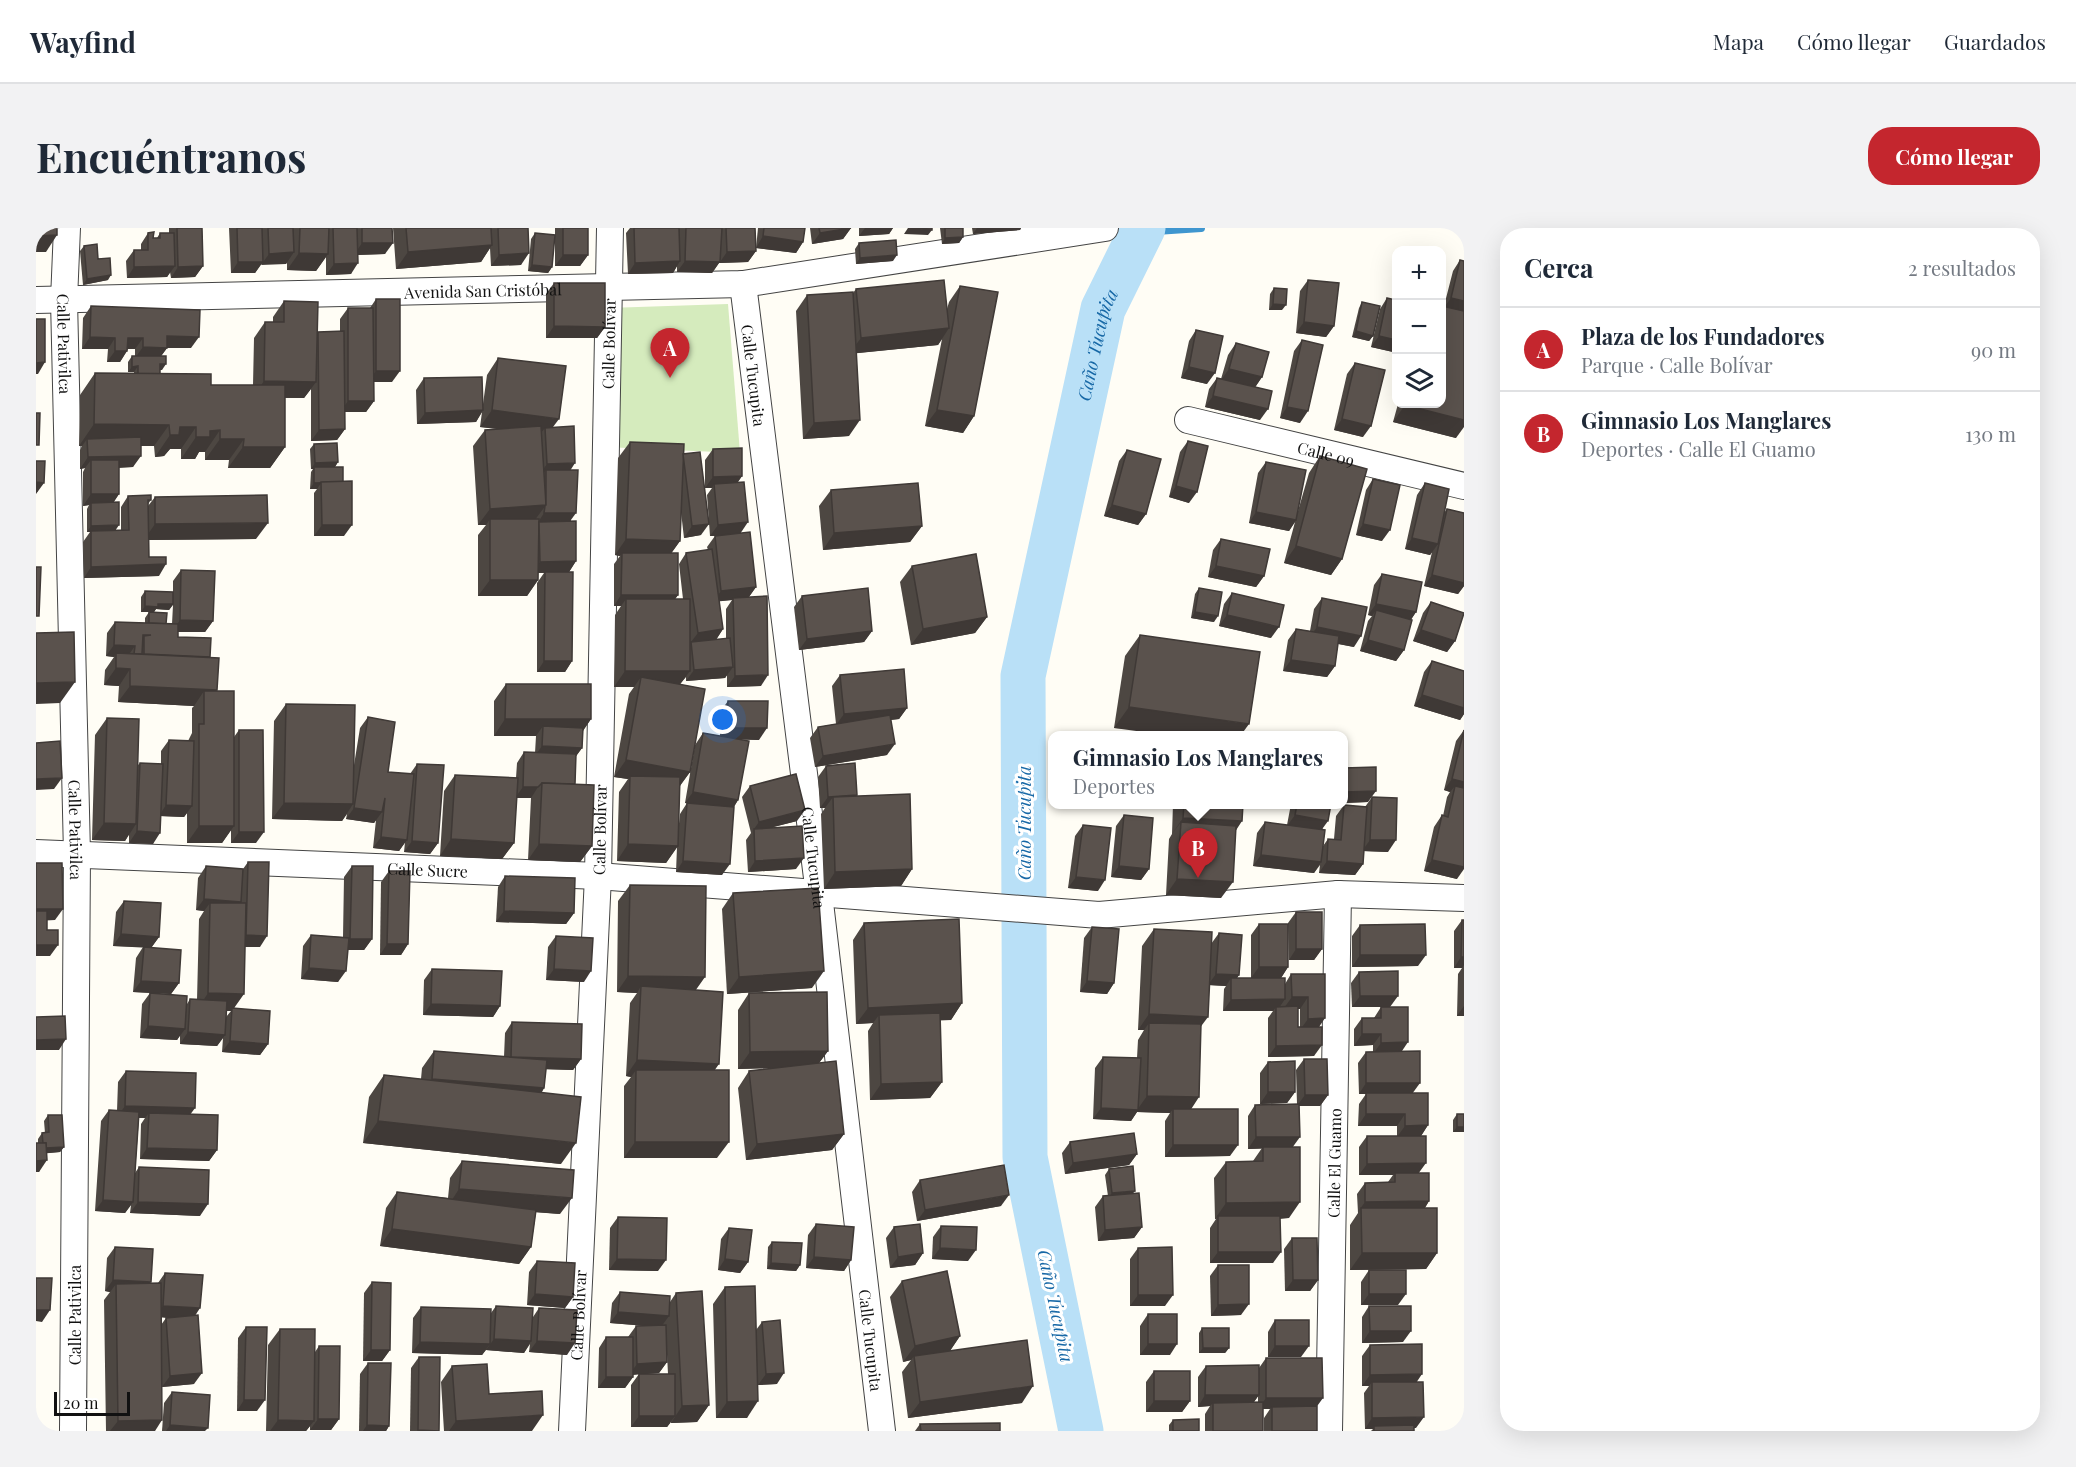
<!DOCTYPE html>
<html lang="es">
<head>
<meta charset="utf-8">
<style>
  body { margin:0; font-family:"Playfair Display",serif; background:#f2f2f3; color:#1f2937 }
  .controls { position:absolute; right:18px; top:18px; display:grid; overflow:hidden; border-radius:12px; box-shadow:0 6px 24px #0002 }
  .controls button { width:54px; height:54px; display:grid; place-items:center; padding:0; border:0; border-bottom:2px solid #e0e1e3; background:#fff; color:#1f2937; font:30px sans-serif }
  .scale { position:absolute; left:18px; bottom:15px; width:76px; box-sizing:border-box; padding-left:6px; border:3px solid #111; border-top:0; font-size:16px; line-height:21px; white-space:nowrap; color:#111; -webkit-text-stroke:4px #fff; paint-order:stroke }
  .you { position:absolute; left:687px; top:492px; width:21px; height:21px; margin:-15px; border:4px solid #fff; border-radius:50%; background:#1a73e8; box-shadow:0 0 0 9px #1a73e833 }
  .badge { display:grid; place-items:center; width:39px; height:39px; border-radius:50%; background:#c4262e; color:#fff; font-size:20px; font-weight:700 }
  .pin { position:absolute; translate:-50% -50px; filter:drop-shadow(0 2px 3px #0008) }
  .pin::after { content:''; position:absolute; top:32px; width:21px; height:18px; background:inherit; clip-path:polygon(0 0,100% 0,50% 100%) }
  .popup { position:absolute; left:1012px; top:503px; width:300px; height:78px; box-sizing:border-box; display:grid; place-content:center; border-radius:12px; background:#fff; filter:drop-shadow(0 2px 4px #0005); font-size:20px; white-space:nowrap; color:#747a83 }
  .popup b { font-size:22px; color:#1f2937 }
  .popup::after { content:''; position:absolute; left:50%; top:100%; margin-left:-12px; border:12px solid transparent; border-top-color:#fff }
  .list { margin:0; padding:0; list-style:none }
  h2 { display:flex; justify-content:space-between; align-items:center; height:78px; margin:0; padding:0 24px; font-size:26px }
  h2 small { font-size:20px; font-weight:400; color:#747a83 }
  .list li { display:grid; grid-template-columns:39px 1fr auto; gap:18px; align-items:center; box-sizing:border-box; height:84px; padding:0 24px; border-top:2px solid #e0e1e3 }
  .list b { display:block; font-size:22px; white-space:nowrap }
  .list p { margin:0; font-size:20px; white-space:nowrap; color:#747a83 }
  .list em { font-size:20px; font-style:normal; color:#747a83 }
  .icon { flex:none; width:33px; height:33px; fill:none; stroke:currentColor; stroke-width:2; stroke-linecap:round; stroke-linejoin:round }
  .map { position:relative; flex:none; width:1428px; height:1203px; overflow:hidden; border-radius:24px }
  header { display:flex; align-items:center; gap:36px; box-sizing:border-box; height:84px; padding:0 30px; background:#fff; border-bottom:2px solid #e0e1e3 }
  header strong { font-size:28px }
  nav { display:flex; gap:33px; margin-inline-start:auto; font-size:21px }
  .intro { display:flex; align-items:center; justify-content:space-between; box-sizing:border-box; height:144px; padding:0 36px }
  h1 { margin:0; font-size:42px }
  .button { padding:15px 27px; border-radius:24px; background:#c4262e; color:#fff; font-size:21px; font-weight:700 }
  main { display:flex; gap:36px; padding:0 36px }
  aside { flex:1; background:#fff; border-radius:24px; box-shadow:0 6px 24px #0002 }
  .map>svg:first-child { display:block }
  .green { fill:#d5ebbd }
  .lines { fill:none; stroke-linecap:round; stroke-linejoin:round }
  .stream { stroke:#3f96cf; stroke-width:8 }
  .river { stroke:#b9e0f7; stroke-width:45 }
  .minor-casing { stroke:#444; stroke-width:28 }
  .minor { stroke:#fff; stroke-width:26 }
  .wall { fill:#4d4742; fill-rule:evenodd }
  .shaded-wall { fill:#3f3936 }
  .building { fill:#5a524d; stroke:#3f3936; stroke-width:1.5 }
  .labels { text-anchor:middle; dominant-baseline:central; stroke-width:6; stroke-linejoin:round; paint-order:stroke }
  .street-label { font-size:16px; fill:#111; stroke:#fff }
  .water-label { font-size:18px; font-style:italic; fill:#1768a6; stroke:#fff }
</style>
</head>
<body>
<header>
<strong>Wayfind</strong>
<nav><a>Mapa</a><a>Cómo llegar</a><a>Guardados</a></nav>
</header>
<div class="intro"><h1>Encuéntranos</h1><a class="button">Cómo llegar</a></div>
<main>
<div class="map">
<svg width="1428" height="1203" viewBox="0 0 1428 1203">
  <rect width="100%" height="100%" fill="#fffdf5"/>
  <polygon class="green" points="692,76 704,225 569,219 572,80"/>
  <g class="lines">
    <polyline class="stream" points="1105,4 1165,0"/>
    <path class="river" id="s1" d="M1045,1203L989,929L987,448L1067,81L1107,0"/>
    <defs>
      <g id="minor">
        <path id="s2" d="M31,0L28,72L41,626L37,1203"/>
        <path id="s3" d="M707,56L783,666L846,1203"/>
        <path id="s4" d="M0,72L707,56L1069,0"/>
        <path id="s5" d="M1152,192L1428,258"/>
        <path id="s6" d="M0,625L562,648L1063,687L1302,666L1428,670"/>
        <path id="s7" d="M536,1203L562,648L574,0"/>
        <path id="s8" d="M1293,1203L1302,666"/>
      </g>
    </defs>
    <use href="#minor" class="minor-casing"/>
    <use href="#minor" class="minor"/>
  </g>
  <g class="wall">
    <polygon points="133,0 166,0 167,38 159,49 135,50 134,44 131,49 91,50 90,33 98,22 105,22 105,16 112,5 117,10 121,10 124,5 133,5"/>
    <polygon points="193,0 356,0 349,26 322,27 315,46 290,47 290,29 280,43 251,42 251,34 250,36 225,36 219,45 195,45"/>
    <polygon points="357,0 492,0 485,37 455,38 454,20 445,34 360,41"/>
    <polygon points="519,0 552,0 552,27 544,38 519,38"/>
    <polygon points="594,0 719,0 720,23 712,34 683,35 676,45 641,44 641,38 637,45 592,46 590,5"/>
    <polygon points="722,0 769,0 767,14 760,25 720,20"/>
    <polygon points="774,0 815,0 807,11 776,16"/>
    <polygon points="823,0 857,0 853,6 823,8"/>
    <polygon points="904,0 927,0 927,9 923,15 906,16"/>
    <polygon points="936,0 985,0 984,2 937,6"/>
    <polygon points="499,5 516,39 512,45 492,43 495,11"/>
    <polygon points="823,15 857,33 820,36 819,21"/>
    <polygon points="48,18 72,52 47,57 44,23"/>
    <polygon points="1424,32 1420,210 1357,194 1362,176 1406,176 1408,78 1417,43"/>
    <polygon points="1272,52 1298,98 1290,109 1260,105 1264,63"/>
    <polygon points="518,55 569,99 561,110 510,110 510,66"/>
    <polygon points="924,58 938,188 927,205 889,198 906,111 902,117 821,125 813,208 767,211 760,83 771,67 817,65 820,61 911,81 913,74"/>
    <polygon points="1238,60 1246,82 1233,82 1234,66"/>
    <polygon points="1351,70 1360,72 1360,118 1357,124 1335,119 1344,81"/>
    <polygon points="340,71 356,154 338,154 338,173 330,184 309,184 309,201 301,212 275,213 275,161 268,170 249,170 249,219 234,240 192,240 193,232 169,232 169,224 163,224 159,231 145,231 145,221 134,221 128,228 119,229 118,218 105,218 97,239 83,240 83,266 77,274 80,302 85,302 85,279 92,268 115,272 112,276 112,278 119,269 220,311 113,312 113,329 123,348 48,350 47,314 54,304 51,304 51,281 53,277 47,278 47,244 49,240 44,241 44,222 46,218 43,218 44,167 59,145 98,146 98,144 92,144 92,134 96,128 99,128 99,121 92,121 84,134 71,134 72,121 46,121 47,90 55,78 155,120 131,120 125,128 126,142 124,142 124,146 175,157 217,157 218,110 229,94 237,94 237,89 248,73 281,105 304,103 304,91 312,80 334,80"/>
    <polygon points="1326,74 1337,108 1333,113 1316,109 1323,80"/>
    <polygon points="1160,102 1171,156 1145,150 1153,113"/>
    <polygon points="1266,112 1264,195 1244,190 1258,123"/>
    <polygon points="1200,115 1226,149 1219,159 1224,192 1169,179 1173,161 1181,150 1185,151 1192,127"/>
    <polygon points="462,130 517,199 534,242 535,293 540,333 533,344 536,433 529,444 501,444 501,355 508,345 502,345 502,352 491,368 442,368 442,307 450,297 442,297 437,218 449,202 464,201 444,199 446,184 440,194 381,196 380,162 388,150 447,176 451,147"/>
    <polygon points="1319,135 1327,209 1298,202 1311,146"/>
    <polygon points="1152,213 1153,275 1133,269 1144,224"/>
    <path d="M594,214L647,226L665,307L648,310L645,284L644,313L635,325L642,367L639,371H647L643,336L650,325L672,322L671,319L679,308H674L671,267L676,260H669V232L677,221L706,248L702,254L705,305L720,359L713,369L725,458L691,459V447L689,450L650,453V449L644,456L654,544L644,558L642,605L644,586L651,575H649L659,517L667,505L684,508V484L692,473L723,512L701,511L702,572L698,579L686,647L640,644L641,619L630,635L581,633L583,564L592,551L578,549L593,466L598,459H578L579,387L585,378H578V336L584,328L579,327L582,230ZM696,372L690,381V411L680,412L687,401L683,373Z"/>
    <polygon points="278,216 302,234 299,239 307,254 308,308 278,308 278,265 281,261 274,261 275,244 277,241 275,241 274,221"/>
    <polygon points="1091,222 1110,286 1102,297 1068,288 1083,233"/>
    <polygon points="1284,228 1306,331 1295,347 1248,335 1259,294 1253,303 1213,295 1222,245 1230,234 1262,283 1273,245"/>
    <polygon points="1337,251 1346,313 1320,307 1330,262"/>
    <polygon points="1389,255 1408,285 1411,281 1428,285 1428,358 1422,366 1388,358 1396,324 1394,327 1369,321 1381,267"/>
    <polygon points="795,262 886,298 874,314 787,322 783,278"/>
    <polygon points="1185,311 1228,348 1220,359 1172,349 1177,322"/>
    <polygon points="876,338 951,389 939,405 875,417 864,354"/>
    <path d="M145,342L177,393L169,404H142V409L174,429L181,462L180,463L198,509L203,502L220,615H195V602L186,615H151V585L148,589L125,588L117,616L93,615V606L89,613L56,612L59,507L71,490L102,537L104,535L125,536V523L133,512L152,513L156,505V480L158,478L82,474L83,458L68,457L69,442L78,429L70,428L71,405L79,394L109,395V390L113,384H118H105V369L109,363L137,364V353ZM137,377L136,396H130L118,384L120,381L133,382Z"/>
    <polygon points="1346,346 1380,384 1375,391 1368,422 1360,433 1324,423 1332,393 1336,388 1332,387 1338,357"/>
    <polygon points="1163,360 1178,394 1155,390 1159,366"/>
    <polygon points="1196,365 1235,410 1183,398 1188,376"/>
    <polygon points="766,368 836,403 828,414 763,422 758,379"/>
    <polygon points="1286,370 1318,419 1302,416 1299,438 1291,449 1247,443 1252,412 1260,401 1274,403 1278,381"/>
    <polygon points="1395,374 1419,413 1411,424 1377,413 1387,385"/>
    <polygon points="1104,407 1205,507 1078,500 1089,428"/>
    <polygon points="1396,433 1428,443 1428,486 1424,492 1378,478 1388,444"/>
    <polygon points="804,447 871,480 863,491 855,492 851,527 779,539 774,510 782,499 800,496 796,458"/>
    <polygon points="470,456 555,491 547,503 546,520 540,528 539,556 556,618 544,634 492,632 495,570 480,570 478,615 466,631 404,628 408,563 419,547 480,550 481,535 488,524 499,525 500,508 458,508 458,473"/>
    <polygon points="250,476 318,537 324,500 332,489 352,544 374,546 381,536 402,615 394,626 368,624 369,614 363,623 337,620 340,592 338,595 310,591 311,586 306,593 236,591 238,493"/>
    <polygon points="1428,502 1421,651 1388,643 1398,599 1406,587 1407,588 1411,569 1414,564 1408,562 1420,513"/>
    <polygon points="790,538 821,567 820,568 876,641 865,658 788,661 785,586 789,580 784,580 782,549"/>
    <polygon points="1308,540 1332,574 1308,575"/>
    <polygon points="714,558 761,593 737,599 760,641 712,644 710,612 715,605 706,569"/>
    <polygon points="1336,569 1352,624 1328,623 1327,636 1319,647 1283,645 1284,637 1278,645 1217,638 1221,605 1229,594 1251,597 1255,576 1295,576 1286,602 1287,618 1292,611 1298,611 1300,588 1308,577 1329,579"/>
    <polygon points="1137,576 1207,576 1200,602 1185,670 1130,667 1133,611 1136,606"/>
    <polygon points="1088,587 1113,641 1105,652 1075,649 1080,598"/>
    <polygon points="1047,597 1062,663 1032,660 1039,608"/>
    <path d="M212,634L224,719H209L198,781L232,816L224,827L186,824L187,810L181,818L144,816V807L141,812L104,810L106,776L114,765L151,776L154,771L161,772L163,691L168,683L160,682L162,650L170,638L207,641ZM191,783H195L190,789Z"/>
    <polygon points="316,638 336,711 328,722 312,722 302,754 265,751 267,718 275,707 307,709 308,649"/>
    <polygon points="353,643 372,716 365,727 344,727 345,654"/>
    <polygon points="469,648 538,685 530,696 460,694 462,659"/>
    <polygon points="594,657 660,762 679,842 681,930 588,930 588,858 595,849 590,848 594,775 601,765 581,764 582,673"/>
    <polygon points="697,665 776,760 691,766 686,681"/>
    <polygon points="88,673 123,709 115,720 143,755 135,766 97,764 100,730 107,719 77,718 80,684"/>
    <polygon points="1260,684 1286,721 1278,732 1253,732 1252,695"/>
    <polygon points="1426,692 1428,692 1428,788 1421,788 1422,746 1426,740 1418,740 1418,703"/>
    <polygon points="828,695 926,775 915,792 904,792 906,854 894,870 834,872 832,803 837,795 820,796 817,712"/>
    <path d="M1223,696L1252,739L1245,750L1249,756L1255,746H1289L1283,799L1278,828L1232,829V790L1237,783H1187L1188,761L1190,758L1173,757L1165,798L1155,881L1194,928L1129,929V893L1134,885L1101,884L1095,893L1057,891L1059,840L1067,829L1101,830L1102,812L1108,802H1102L1106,718L1118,701L1175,716L1183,705L1203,747L1201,750H1215V707ZM1262,781H1264V799H1262Z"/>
    <polygon points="1324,697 1382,738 1316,739 1316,708"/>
    <polygon points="1056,699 1078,755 1071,766 1044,764 1048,710"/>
    <polygon points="520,708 548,754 510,752 512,719"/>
    <polygon points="396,741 464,778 457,789 387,787 388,752"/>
    <polygon points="1323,744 1354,779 1316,779 1315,755"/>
    <polygon points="713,765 792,823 783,835 808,906 796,922 710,932 702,860 713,843 741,840 702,841 702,782"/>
    <polygon points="1345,779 1366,823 1377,865 1392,897 1385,908 1383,945 1393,973 1389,980 1401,1025 1390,1041 1314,1042 1314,997 1322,985 1321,966 1329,955 1352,954 1357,947 1323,947 1323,919 1331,908 1361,908 1361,898 1322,898 1323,876 1330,866 1323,866 1322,835 1330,824 1337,824 1337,817 1318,818 1318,801 1326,790 1338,790"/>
    <polygon points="476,794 545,831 537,842 510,841 508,860 506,864 525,936 327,915 333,869 348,847 385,851 386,840 398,823 468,829 469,805"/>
    <polygon points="1268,831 1292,867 1284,878 1263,878 1257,919 1253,990 1244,991 1237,1035 1174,1035 1174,1000 1180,991 1179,991 1178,950 1190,934 1217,933 1226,920 1212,921 1212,888 1219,877 1261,876 1260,842"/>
    <polygon points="1232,834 1259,864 1251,875 1224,876 1224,845"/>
    <polygon points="90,843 155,886 181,922 173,933 104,931 105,896 109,890 103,890 99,945 103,939 164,988 94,985 95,977 89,985 59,983 65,893 73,882 81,883 82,854"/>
    <polygon points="1421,886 1428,904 1417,904 1417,892"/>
    <polygon points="12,887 28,919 24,924 11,925 3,944 0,944 0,915 2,915 2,911 6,905 9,905 8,893"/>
    <polygon points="1034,914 1101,926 1093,937 1029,946 1026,925"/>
    <polygon points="426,933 524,986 500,984 495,1019 483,1036 344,1018 350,980 361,964 412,970 414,950"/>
    <polygon points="1073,941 1106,999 1098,1010 1062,1013 1059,979 1067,968 1072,968 1069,947"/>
    <polygon points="884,952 965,978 881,993 876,964"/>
    <polygon points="582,989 622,1043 573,1042 574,1000"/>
    <polygon points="780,996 815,1032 808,1043 770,1040 772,1007"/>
    <polygon points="905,998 932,1033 896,1031 897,1009"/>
    <polygon points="858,999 887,1025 879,1037 854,1040 850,1010"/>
    <polygon points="693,1000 712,1034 704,1045 682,1042 685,1011"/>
    <polygon points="1256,1010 1282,1052 1274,1063 1249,1063 1248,1021"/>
    <polygon points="736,1014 764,1037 760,1043 731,1041 732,1019"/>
    <path d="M79,1019L114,1055H122L129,1045L159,1088L158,1156L126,1159L119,1203H70L68,1072L74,1064L69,1063L71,1030ZM125,1089L132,1090H130L125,1097Z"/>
    <polygon points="1102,1020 1129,1078 1094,1078 1094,1031"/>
    <polygon points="501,1033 537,1069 529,1080 491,1077 493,1044"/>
    <polygon points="1182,1037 1205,1087 1175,1088 1174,1048"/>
    <polygon points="1333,1042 1362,1077 1325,1077 1325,1054"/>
    <polygon points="866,1053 924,1108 914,1123 986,1175 872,1190 866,1144 875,1132 867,1134 854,1069"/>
    <polygon points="336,1054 354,1122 346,1133 327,1133 328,1065"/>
    <polygon points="689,1059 720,1102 726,1094 741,1156 722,1157 711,1190 680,1190 677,1076"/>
    <path d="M584,1064L634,1074L640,1065L673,1177L661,1194L635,1195V1194L631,1199H595V1157L603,1146L597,1147V1149L589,1160H562L563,1120L570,1109H592L600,1098H610L574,1095L576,1075ZM630,1107L632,1146H611L623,1145L631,1134Z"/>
    <polygon points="460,1078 497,1089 503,1080 531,1127 493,1124 494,1116 488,1125 450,1122 446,1127 376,1125 377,1090 385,1079 455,1085"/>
    <polygon points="1333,1078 1367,1114 1326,1115 1326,1089"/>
    <polygon points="1112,1086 1134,1127 1104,1127 1104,1098"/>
    <polygon points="1239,1092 1265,1129 1232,1129 1232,1104"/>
    <polygon points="210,1099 221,1183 201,1183 202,1110"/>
    <polygon points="1166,1100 1193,1120 1189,1125 1163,1125 1163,1105"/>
    <polygon points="244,1101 279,1124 283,1118 303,1191 295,1202 274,1202 274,1198 270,1203 230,1203 232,1117"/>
    <polygon points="1334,1117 1381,1154 1380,1200 1378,1200 1378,1203 1335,1203 1337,1201 1329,1201 1328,1165 1333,1158 1326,1158 1326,1128"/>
    <polygon points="383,1129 402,1203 374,1203 375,1140"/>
    <path d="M1230,1130L1281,1178V1203H1228V1190L1234,1181H1227V1203H1169V1186L1174,1178L1162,1179V1149L1170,1138L1223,1140ZM1222,1168V1174H1218Z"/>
    <polygon points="332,1135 353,1198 350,1203 323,1203 324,1146"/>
    <polygon points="416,1138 453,1166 496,1203 408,1203 405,1154"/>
    <polygon points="1118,1143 1154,1173 1146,1184 1110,1184 1110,1154"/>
    <polygon points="136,1164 169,1203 126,1203 128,1175"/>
    <polygon points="1137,1192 1163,1203 1133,1203 1133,1197"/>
    <polygon points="884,1196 964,1203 879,1203"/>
  </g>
  <g class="shaded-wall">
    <polygon points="815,0 807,11 776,16 784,5"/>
    <polygon points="829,0 857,0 853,6 823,8"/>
    <polygon points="872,0 896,2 892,7 868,6"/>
    <polygon points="941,0 985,0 984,2 937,6"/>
    <polygon points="21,7 10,24 0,24 0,8"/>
    <polygon points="727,8 767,14 760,25 720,20"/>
    <polygon points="927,9 923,15 906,16 909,10"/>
    <polygon points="326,15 357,15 349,26 318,27"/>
    <polygon points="456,17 445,34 360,41 372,24"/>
    <polygon points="720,23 712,34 683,35 676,45 641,44 649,33 684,34 691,24"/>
    <polygon points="258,24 250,36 225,37 233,26"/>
    <polygon points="263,25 292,26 280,43 251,42"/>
    <polygon points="493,25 485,37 455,38 463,27"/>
    <polygon points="527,27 552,27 544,38 519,38"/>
    <polygon points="861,27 857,33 820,36 824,30"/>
    <polygon points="644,33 637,45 592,46 599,35"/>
    <polygon points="202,34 227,34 219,45 195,45"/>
    <polygon points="322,35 315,46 290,47 298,36"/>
    <polygon points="496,37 516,39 512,45 492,43"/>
    <polygon points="139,38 131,49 91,50 98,39"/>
    <polygon points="167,38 159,49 135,50 142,39"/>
    <polygon points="75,47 72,52 47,57 51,51"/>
    <polygon points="1415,70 1428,73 1428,86 1407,81"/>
    <polygon points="1237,76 1250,77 1246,82 1233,82"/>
    <polygon points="1268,94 1298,98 1290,109 1260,105"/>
    <polygon points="518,98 569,99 561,110 510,110"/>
    <polygon points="913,100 902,117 813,126 825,110"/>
    <polygon points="1320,103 1337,108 1333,113 1316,109"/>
    <polygon points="131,108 163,109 155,120 123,120"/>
    <polygon points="1343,108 1360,112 1360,118 1357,124 1335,119"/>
    <polygon points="54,109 79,110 72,121 46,121"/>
    <polygon points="92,110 107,110 99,121 84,121"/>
    <polygon points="107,119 131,120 123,131 99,130"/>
    <polygon points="79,123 91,123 84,134 71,134"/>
    <polygon points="9,134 2,146 0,146 0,135"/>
    <polygon points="124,136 130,136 126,142 120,142"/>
    <polygon points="102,138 98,144 92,144 96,139"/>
    <polygon points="1153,139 1179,145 1171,156 1145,150"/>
    <polygon points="1193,141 1226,149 1218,161 1185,152"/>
    <polygon points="340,143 364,143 356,154 332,154"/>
    <polygon points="228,153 280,154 268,170 217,169"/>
    <polygon points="1177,168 1232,181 1224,192 1169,179"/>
    <polygon points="312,173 338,173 330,184 304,184"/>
    <polygon points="1369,177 1428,192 1428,199 1420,210 1357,194"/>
    <polygon points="1251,179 1272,183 1264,195 1244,190"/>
    <polygon points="447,182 440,194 381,196 389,185"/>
    <polygon points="456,182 523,191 511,207 509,200 504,206 444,199"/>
    <polygon points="901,182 938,188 927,205 889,198"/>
    <polygon points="1306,191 1335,198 1327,209 1298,202"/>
    <polygon points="824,192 813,208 767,211 778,195"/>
    <polygon points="58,196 133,197 118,218 51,218 51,211 46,218 43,218"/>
    <polygon points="144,199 160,199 145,221 134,221 128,228 119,229 134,207"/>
    <polygon points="309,201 301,212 275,213 283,202"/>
    <polygon points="184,202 169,224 163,224 159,231 145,231 160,209 174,203"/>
    <polygon points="184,211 208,211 193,232 169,232"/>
    <polygon points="207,219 249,219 234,240 192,240"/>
    <polygon points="105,228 97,239 55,240 55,232 49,240 44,241 52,229"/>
    <polygon points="302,234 298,240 278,239 277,241 275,241 279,235"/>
    <polygon points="539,235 532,246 510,242 506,247 503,247 511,236"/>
    <polygon points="706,248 698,259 678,256 676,260 669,260 677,249"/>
    <polygon points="1,254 8,255 0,266 0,256"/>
    <polygon points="278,255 285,255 281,261 274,261"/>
    <polygon points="1140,258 1161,264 1153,275 1133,269"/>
    <polygon points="55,266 83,266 76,277 55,275 53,277 47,278"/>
    <polygon points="510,277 498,293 454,291 450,297 442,297 454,281"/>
    <polygon points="1076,277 1110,286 1102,297 1068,288"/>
    <polygon points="1220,284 1260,292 1253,303 1213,295"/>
    <polygon points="508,285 540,285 532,296 501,296"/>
    <polygon points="712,294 704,306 674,308 682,297"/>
    <polygon points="232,295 220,311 108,312 119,296"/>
    <polygon points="673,296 665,307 648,310 656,298"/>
    <polygon points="1327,296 1354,302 1346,313 1320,307"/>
    <polygon points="83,297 79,303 51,304 55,298"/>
    <polygon points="286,297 316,297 308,308 278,308"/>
    <polygon points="886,298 874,314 787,322 798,305"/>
    <polygon points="1376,310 1402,316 1394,327 1369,321"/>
    <polygon points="590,311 644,313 632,330 586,325 584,328 579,327"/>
    <polygon points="1260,318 1306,331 1295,347 1248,335"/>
    <polygon points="540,333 533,344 496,345 504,334"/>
    <polygon points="130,336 123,348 48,350 55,339"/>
    <polygon points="1180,338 1228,348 1220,359 1172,349"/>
    <polygon points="1396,347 1428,355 1428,358 1422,366 1388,358"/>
    <polygon points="454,352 502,352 491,368 442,368"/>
    <polygon points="720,359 712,370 697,370 696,372 677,374 685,363"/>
    <polygon points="585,367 642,367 634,378 590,371 585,378 578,378"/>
    <polygon points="122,376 137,376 133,382 120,381 118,384 105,384 109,378"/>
    <polygon points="1340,376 1380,384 1373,395 1340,382 1336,388 1332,387"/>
    <polygon points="1159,384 1182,388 1178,394 1155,390"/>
    <polygon points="1191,387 1243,399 1235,410 1183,398"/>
    <polygon points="951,389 939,405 875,417 887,401"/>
    <polygon points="144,392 177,393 169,404 136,404"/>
    <polygon points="1281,399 1325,408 1318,419 1273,410"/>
    <polygon points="687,401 679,413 655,414 662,405"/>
    <polygon points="1385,402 1419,413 1411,424 1377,413"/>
    <polygon points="836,403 828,414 763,422 771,411"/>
    <polygon points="1332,412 1368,422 1360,433 1324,423"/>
    <polygon points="78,417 99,418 91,429 80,425 78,429 70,428"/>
    <polygon points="1255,432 1299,438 1291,449 1247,443"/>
    <polygon points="508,433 536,433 529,444 501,444"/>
    <polygon points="697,439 689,450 650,453 658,442"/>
    <polygon points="80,440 94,441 83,458 68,457"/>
    <polygon points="589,443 654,443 642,459 605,449 598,459 578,459"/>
    <polygon points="732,447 725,458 691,459 699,448"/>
    <polygon points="39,454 24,475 0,476 0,455"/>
    <polygon points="94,458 181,462 170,478 168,463 158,478 82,474"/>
    <polygon points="1386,467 1428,480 1428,486 1424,492 1378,478"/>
    <polygon points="1093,479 1213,496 1205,507 1130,507 1078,500"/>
    <polygon points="871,480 863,491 800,497 808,486"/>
    <polygon points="469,491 555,491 543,508 507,498 500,508 458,508"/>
    <polygon points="691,500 731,500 723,512 683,511"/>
    <polygon points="859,516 851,527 779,539 787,528"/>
    <polygon points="506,518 546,520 538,531 498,529"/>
    <polygon points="590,532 654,544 642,560 594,548 592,551 578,549"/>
    <polygon points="26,550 18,561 0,562 0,551"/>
    <polygon points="1416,551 1428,554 1428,567 1419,558 1414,564 1408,562"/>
    <polygon points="487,559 502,559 495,570 479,570"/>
    <polygon points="1340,563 1332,574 1308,575 1308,567 1309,564"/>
    <polygon points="657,564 702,572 695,583 649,575"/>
    <polygon points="821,567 813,578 797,569 789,580 784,580 792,569"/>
    <polygon points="248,575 317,576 306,593 236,591"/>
    <polygon points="130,577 156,578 148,589 123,588"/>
    <polygon points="318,580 346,584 338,595 310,591"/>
    <polygon points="769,582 761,593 718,604 718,601 723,594"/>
    <polygon points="1259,587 1292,593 1284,604 1251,598"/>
    <polygon points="1147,590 1206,593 1195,610 1145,594 1136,606"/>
    <polygon points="68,595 100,596 89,613 56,612"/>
    <polygon points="163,598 198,598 186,615 151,615"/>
    <polygon points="101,603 124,605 117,616 93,615"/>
    <polygon points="203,604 228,604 220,615 195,615"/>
    <polygon points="345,609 371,612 363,623 337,620"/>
    <polygon points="415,611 478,615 466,631 404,628"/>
    <polygon points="1334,612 1360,612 1352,624 1326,623"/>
    <polygon points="376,613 402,615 394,626 368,624"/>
    <polygon points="503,616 556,618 544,634 492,632"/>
    <polygon points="592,616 642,618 630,635 581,633"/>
    <polygon points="1225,627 1285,634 1278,645 1217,638"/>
    <polygon points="768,630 760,641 712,644 719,633"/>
    <polygon points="1396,632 1428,639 1428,641 1421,651 1388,643"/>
    <polygon points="647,633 694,636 686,647 640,644"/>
    <polygon points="1291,633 1327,636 1319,647 1283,645"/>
    <polygon points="1083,638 1113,641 1105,652 1075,649"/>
    <polygon points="876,641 865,658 788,661 799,644"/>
    <polygon points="1040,649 1069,652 1062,663 1032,660"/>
    <polygon points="1141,651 1197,654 1185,670 1130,667"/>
    <polygon points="168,671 205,674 197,685 174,675 168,683 160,682"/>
    <polygon points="0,681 27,681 19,692 0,693"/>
    <polygon points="468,683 538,685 530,696 460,694"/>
    <polygon points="85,706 123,709 115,720 77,718"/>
    <polygon points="210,707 231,708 224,719 202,719"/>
    <polygon points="314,711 336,711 328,722 307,722"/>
    <polygon points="351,716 372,716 365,727 344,727"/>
    <polygon points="0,717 22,717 14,728 0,728"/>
    <polygon points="1260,721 1286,721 1278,732 1253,732"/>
    <polygon points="1324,727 1390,727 1382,738 1316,739"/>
    <polygon points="1425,729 1428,729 1428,737 1426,740 1418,740"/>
    <polygon points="1223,739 1252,739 1245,750 1215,750"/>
    <polygon points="273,740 310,743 302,754 265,751"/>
    <polygon points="518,741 555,743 548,754 510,752"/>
    <polygon points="788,743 776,760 691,766 703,749"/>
    <polygon points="1180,746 1203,747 1195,758 1195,750 1190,758 1172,757"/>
    <polygon points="592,748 669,749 657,766 605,758 601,765 581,764"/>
    <polygon points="105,753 143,755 135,766 97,764"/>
    <polygon points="1051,753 1078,755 1071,766 1044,764"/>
    <polygon points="172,765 208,766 196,783 196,780 195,783 161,782"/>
    <polygon points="1324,768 1362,768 1354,779 1316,779"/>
    <polygon points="1256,769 1272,769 1264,781 1248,780"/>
    <polygon points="1249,771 1241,783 1240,779 1237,783 1187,783 1195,772"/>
    <polygon points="926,775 915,792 843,795 843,787 837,795 820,796 832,780"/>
    <polygon points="395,776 464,778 457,789 387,787"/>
    <polygon points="1428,778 1428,788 1421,788"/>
    <polygon points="1113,786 1172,789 1160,805 1113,795 1108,802 1102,802"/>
    <polygon points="1289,790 1281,802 1264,802 1272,791"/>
    <polygon points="112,798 149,801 141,812 104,810"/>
    <polygon points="152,804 189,807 181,818 144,816"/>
    <polygon points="1326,806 1345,806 1337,817 1318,818"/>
    <polygon points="30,811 23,822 0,822 0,812"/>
    <polygon points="194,813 232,816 224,827 186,824"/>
    <polygon points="1372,814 1364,826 1337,826 1345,815"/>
    <polygon points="1286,817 1278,828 1232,829 1240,818"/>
    <polygon points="792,823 780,839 702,841 714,824"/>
    <polygon points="475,829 545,831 537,842 467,840"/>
    <polygon points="601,832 683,836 671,853 600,842 595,849 590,848"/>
    <polygon points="396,851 508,860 497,877 384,868"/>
    <polygon points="906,854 894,870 834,872 845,856"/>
    <polygon points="1330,855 1384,855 1376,866 1323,866"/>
    <polygon points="1232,864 1259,864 1251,875 1224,876"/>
    <polygon points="1269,867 1292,867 1284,878 1261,878"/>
    <polygon points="1111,868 1163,869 1152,886 1137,881 1134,885 1101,884 1095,893 1057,891 1065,880 1101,882"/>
    <polygon points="89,878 159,880 151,891 113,885 109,890 81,889"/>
    <polygon points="1330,886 1369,886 1361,898 1322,898"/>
    <polygon points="342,893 540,915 525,936 327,915"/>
    <polygon points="1392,897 1385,908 1361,909 1369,898"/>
    <polygon points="1421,899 1428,899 1428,904 1417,904"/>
    <polygon points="808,906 796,922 710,932 721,916"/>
    <polygon points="1220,909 1264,909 1256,920 1212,921"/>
    <polygon points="599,914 693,914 681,930 588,930"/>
    <polygon points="1137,917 1202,917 1194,928 1129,929"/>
    <polygon points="28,919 24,924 3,926 7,920"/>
    <polygon points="111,920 181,922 173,933 104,931"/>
    <polygon points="1101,926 1093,937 1029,946 1037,935"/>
    <polygon points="11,932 3,944 0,944 0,933"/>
    <polygon points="1390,935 1382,946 1359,945 1357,947 1323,947 1331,936"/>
    <polygon points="423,961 536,970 524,986 412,978"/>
    <polygon points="1099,963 1095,968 1072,971 1076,965"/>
    <polygon points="973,967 965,978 881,993 889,982"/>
    <polygon points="67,972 97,974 89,985 59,983"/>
    <polygon points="1393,973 1386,984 1325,980 1321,985 1329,974"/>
    <polygon points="102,974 172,976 164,988 94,985"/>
    <polygon points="1264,974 1253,990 1182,991 1182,988 1179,991 1190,975"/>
    <polygon points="1106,999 1098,1010 1062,1013 1069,1002"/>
    <polygon points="356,1001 495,1019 483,1036 344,1018"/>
    <polygon points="904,1020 940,1022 932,1033 896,1031"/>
    <polygon points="1182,1024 1245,1024 1237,1035 1174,1035"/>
    <polygon points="887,1025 879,1037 854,1040 862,1029"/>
    <polygon points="1326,1025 1401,1025 1390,1041 1314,1042"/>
    <polygon points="778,1029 815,1032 808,1043 770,1040"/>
    <polygon points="581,1031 630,1032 622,1043 573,1042"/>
    <polygon points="689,1031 712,1034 704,1045 682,1042"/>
    <polygon points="735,1035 764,1037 760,1043 731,1041"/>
    <polygon points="77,1052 115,1054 107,1065 80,1056 74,1064 69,1063"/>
    <polygon points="1257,1052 1282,1052 1274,1063 1249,1063"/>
    <polygon points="499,1066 537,1069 529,1080 491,1077"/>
    <polygon points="1333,1066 1370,1066 1362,1077 1325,1077"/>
    <polygon points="1102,1067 1137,1067 1129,1078 1094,1078"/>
    <polygon points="1213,1076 1205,1087 1175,1088 1182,1077"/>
    <polygon points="127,1078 164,1080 157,1091 119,1089"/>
    <polygon points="0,1082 14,1082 6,1094 0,1093"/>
    <polygon points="582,1084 633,1088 625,1099 574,1095"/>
    <polygon points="1334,1103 1375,1103 1367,1114 1326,1115"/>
    <polygon points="924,1108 913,1124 878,1128 875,1132 867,1134 879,1118"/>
    <polygon points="458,1111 495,1113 488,1125 450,1122"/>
    <polygon points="501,1113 539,1115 531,1127 493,1124"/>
    <polygon points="384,1114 454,1116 446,1127 376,1125"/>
    <polygon points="1112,1116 1141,1116 1134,1127 1104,1127"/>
    <polygon points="1239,1118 1273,1118 1265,1129 1232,1129"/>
    <polygon points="1167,1120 1193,1120 1189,1125 1163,1125"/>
    <polygon points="335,1122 354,1122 346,1133 327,1133"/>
    <polygon points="631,1134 623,1145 593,1147 601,1136"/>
    <polygon points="166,1145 158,1156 126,1159 134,1148"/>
    <polygon points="748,1145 741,1156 722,1157 730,1146"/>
    <polygon points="1386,1146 1378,1158 1336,1154 1333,1158 1326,1158 1334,1147"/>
    <polygon points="570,1149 597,1149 589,1160 562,1160"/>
    <polygon points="997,1158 986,1175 872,1190 884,1174"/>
    <polygon points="1169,1167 1223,1167 1215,1178 1177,1175 1174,1178 1162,1179"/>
    <polygon points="1230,1170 1287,1170 1279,1181 1236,1179 1234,1181 1222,1181"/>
    <polygon points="208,1172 229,1172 221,1183 201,1183"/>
    <polygon points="722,1173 711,1190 680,1190 691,1174"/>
    <polygon points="1118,1173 1154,1173 1146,1184 1110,1184"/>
    <polygon points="673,1177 661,1194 635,1195 646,1178"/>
    <polygon points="507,1187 496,1203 413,1203 420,1193"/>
    <polygon points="603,1188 639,1188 631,1199 595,1199"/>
    <polygon points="1388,1189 1380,1200 1338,1201 1338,1198 1337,1201 1329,1201 1336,1190"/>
    <polygon points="282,1191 303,1191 295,1202 274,1202"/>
    <polygon points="126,1192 119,1203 74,1203 82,1193"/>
    <polygon points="242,1192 278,1193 270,1203 234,1203"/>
    <polygon points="134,1197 172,1200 169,1203 130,1203"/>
    <polygon points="331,1197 353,1198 350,1203 327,1203"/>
  </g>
  <g class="building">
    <polygon points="0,0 21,0 21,7 0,8"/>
    <polygon points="141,0 166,0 167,38 142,39"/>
    <polygon points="201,0 226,0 227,34 202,34"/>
    <polygon points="232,0 257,0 258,24 233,26"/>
    <polygon points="264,0 293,0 292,26 263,25"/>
    <polygon points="297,0 321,0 322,35 298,36"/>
    <polygon points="326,0 356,0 357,15 326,15"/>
    <polygon points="370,0 455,0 456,17 372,24"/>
    <polygon points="462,0 492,0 493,25 463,27"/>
    <rect x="527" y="0" width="25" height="27"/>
    <polygon points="598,0 643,0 644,33 599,35"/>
    <polygon points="650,0 686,0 684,34 649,33"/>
    <polygon points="690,0 719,0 720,23 691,24"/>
    <polygon points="728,0 769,0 767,14 727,8"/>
    <polygon points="783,0 815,0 784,5"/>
    <polygon points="872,0 896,0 896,2"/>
    <polygon points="909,0 927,0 927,9 909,10"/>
    <polygon points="118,4 117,10 124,10 124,5 138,5 139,38 98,39 98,22 112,22 112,5"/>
    <polygon points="499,5 519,7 516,39 496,37"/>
    <polygon points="860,12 861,27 824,30 823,15"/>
    <polygon points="61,16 62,31 74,30 75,47 51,51 48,18"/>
    <polygon points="1424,32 1428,33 1428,73 1415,70"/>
    <polygon points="908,52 913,100 825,110 820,61"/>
    <polygon points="1272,52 1303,55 1298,98 1268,94"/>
    <polygon points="518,55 569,55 569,99 518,98"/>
    <polygon points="924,58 962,64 938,188 901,182"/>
    <polygon points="1238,60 1251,61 1250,77 1237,76"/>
    <polygon points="817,64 824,192 778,195 771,67"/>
    <polygon points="1351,70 1360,72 1360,112 1343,108"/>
    <rect x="340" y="71" width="24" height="72"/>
    <polygon points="248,73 282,74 280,154 228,153 229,94 248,94"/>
    <polygon points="1326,74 1344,78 1337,108 1320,103"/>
    <polygon points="55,78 164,82 163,109 131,108 131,120 107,119 107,110 92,110 91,123 79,123 79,110 54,109"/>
    <polygon points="1406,78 1428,83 1428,192 1369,177 1369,176 1406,176"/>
    <polygon points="312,80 337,80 338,173 312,173"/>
    <polygon points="0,91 9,91 9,134 0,135"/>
    <polygon points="1160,102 1187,108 1179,145 1153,139"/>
    <polygon points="308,103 309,201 283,202 282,104"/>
    <polygon points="1266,112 1287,117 1272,183 1251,179"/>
    <polygon points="1200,115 1233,124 1226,149 1193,141"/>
    <polygon points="96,128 130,128 130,136 124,136 124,146 102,146 102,138 96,139"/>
    <polygon points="462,130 530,138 523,191 456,182"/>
    <polygon points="1319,135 1349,142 1335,198 1306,191"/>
    <polygon points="59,145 175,146 175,157 249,157 249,219 207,219 208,211 184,211 184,202 174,203 174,209 160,209 160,199 144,199 143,207 134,207 133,197 58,196"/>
    <polygon points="446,149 447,182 389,185 388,150"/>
    <polygon points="1181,150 1236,163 1232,181 1177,168"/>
    <polygon points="0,185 4,185 3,217 0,217"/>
    <polygon points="505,198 510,277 454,281 449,202"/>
    <polygon points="538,198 539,235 511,236 509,200"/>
    <polygon points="105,209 105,228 52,229 51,211"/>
    <polygon points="1152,213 1172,218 1161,264 1140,258"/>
    <polygon points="594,214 648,216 644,313 590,311"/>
    <polygon points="301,215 302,234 279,235 278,216"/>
    <polygon points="706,220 706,248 677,249 677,221"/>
    <polygon points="1091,222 1125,231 1110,286 1076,277"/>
    <polygon points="664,224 673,296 656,298 647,226"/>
    <polygon points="1284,228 1331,241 1306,331 1260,318"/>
    <rect x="55" y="232" width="28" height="34"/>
    <polygon points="0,233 9,233 8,255 1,254 1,263 0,263"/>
    <polygon points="1230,234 1270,242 1260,292 1220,284"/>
    <polygon points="278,239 307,239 307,254 278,255"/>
    <polygon points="510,242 542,242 540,285 508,285 509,278 510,277"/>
    <polygon points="1337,251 1364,257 1354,302 1327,296"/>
    <polygon points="316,253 316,297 286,297 285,254"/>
    <polygon points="708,254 712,294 682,297 678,256"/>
    <polygon points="882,255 886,298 798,305 795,262"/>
    <polygon points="1389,255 1413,261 1402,316 1376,310"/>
    <polygon points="115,267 115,272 112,272 113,329 130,329 130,336 55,339 55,303 93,302 92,268"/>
    <polygon points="231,267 232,295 119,296 119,269"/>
    <polygon points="83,274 83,297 55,298 55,275"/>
    <polygon points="1411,281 1428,285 1428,355 1396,347"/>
    <polygon points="454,291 503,291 502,352 454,352"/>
    <polygon points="540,293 540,333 504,334 503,294"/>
    <polygon points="714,304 720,359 685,363 679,308"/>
    <polygon points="1185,311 1234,321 1228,348 1180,338"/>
    <polygon points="676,321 687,401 662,405 650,325"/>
    <polygon points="586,325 642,325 642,367 585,367"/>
    <polygon points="940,326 951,389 887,401 876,338"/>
    <polygon points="0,339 5,339 3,388 0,388"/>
    <polygon points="145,342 179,343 177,393 144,392"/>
    <polygon points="509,344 537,344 536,433 508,433"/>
    <polygon points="1346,346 1386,354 1380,384 1340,376"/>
    <polygon points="832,360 836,403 771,411 766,368"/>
    <polygon points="1163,360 1186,364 1182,388 1159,384"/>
    <polygon points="109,363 137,364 137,376 122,376 122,379 109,378"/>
    <polygon points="1196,365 1248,377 1243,399 1191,387"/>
    <polygon points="731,368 732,447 699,448 697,370"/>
    <polygon points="1286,370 1331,379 1325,408 1281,399"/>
    <polygon points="590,371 654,371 654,443 589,443"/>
    <polygon points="1395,374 1428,385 1419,413 1385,402"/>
    <polygon points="1340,382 1376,392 1368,422 1332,412"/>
    <polygon points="113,384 131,385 130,396 113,395"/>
    <polygon points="79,394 142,396 142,409 175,410 174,429 108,426 108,408 115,407 107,407 106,426 98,426 99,418 78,417"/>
    <polygon points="1260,401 1303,408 1299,438 1255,432"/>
    <polygon points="38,404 39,454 0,455 0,405"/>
    <polygon points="1104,407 1224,424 1213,496 1093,479"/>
    <polygon points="694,410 697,439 658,442 655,414"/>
    <polygon points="80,425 183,430 181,462 94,458 94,441 80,440"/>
    <polygon points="1396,433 1428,443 1428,480 1386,467"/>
    <polygon points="868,441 871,480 808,486 804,447"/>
    <polygon points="605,449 669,461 654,544 590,532"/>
    <polygon points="470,456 555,456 555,491 469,491"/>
    <polygon points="168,463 198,463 198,598 163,598 163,496 168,496"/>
    <polygon points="692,473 732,473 731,500 691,500"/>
    <polygon points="250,476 319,477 317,576 248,575"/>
    <polygon points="854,487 859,516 787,528 782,499"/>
    <polygon points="332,489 359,494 352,544 378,546 371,612 345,609 349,570 346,584 318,580"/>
    <polygon points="71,490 103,491 100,596 68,595"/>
    <polygon points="507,498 547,500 546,520 506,518"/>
    <polygon points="203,502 227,502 228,604 203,604"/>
    <polygon points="1428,502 1428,554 1416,551"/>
    <polygon points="667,505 713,513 702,572 657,564"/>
    <polygon points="133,512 158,513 156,578 130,577"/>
    <polygon points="24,513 26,550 0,551 0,515"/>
    <polygon points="488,524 540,526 539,556 506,555 502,559 487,559"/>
    <polygon points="104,535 127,536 124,605 101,603"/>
    <polygon points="819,535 821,567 792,569 790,538"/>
    <polygon points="381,536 408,537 402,615 376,613"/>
    <polygon points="1340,539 1340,563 1309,564 1308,540"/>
    <polygon points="760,546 769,582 723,594 714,558"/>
    <polygon points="419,547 482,550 478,615 415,611"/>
    <polygon points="594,548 644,549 642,618 592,616"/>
    <polygon points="506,555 558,557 556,618 503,616"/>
    <polygon points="1419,558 1428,560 1428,639 1396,632 1406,587 1412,589"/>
    <polygon points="874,566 876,641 799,644 797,569"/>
    <polygon points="1336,569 1361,570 1360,612 1334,612"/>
    <polygon points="651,575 698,579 694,636 647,633"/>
    <polygon points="1148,576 1207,576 1206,593 1147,590"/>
    <polygon points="1261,576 1295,576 1292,593 1259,587"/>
    <polygon points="1308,577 1331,579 1327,636 1291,633 1292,611 1305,612"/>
    <polygon points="1088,587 1117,590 1113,641 1083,638"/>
    <polygon points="1145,594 1200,598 1197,654 1141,651"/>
    <polygon points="1229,594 1289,602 1285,634 1225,627"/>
    <polygon points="1047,597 1075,600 1069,652 1040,649"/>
    <polygon points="766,598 768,630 719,633 718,601"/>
    <polygon points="212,634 233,634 231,708 210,707"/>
    <polygon points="0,635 26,635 27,681 0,681"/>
    <polygon points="170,638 207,641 205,674 168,671"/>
    <polygon points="316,638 337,638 336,711 314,711"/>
    <polygon points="353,643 374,643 372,716 351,716"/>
    <polygon points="469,648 539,650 538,685 468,683"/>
    <polygon points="594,657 670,658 669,749 592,748"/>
    <polygon points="782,660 788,743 703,749 697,665"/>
    <polygon points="88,673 125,675 123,709 85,706"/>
    <polygon points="174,675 210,675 208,766 172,765"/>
    <polygon points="0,683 11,683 11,702 22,702 22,717 0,717"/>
    <rect x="1260" y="684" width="26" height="37"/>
    <polygon points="923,691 926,775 832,780 828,695"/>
    <polygon points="1426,692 1428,692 1428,729 1425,729"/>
    <rect x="1223" y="696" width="29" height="43"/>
    <polygon points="1389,696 1390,727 1324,727 1324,697"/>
    <polygon points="1056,699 1083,701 1078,755 1051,753"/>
    <polygon points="1118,701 1176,704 1172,789 1113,786"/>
    <polygon points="1183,705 1206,707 1203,747 1180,746"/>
    <polygon points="275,707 313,710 310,743 273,740"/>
    <polygon points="520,708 557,710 555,743 518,741"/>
    <polygon points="108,719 145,722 143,755 105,753"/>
    <polygon points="396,741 466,743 464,778 395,776"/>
    <polygon points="1362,743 1362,768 1324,768 1323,744"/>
    <polygon points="1255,746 1289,746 1289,790 1272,791 1272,769 1256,769"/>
    <polygon points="1195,750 1249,750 1249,771 1195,772"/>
    <polygon points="605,758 687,764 683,836 601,832"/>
    <polygon points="791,764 792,823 714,824 713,765"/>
    <polygon points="114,765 151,768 149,801 112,798"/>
    <polygon points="154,771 191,773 189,807 152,804"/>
    <polygon points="1262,778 1262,799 1286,799 1286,817 1240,818 1240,779"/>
    <polygon points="1345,779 1372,779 1372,814 1345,815 1345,806 1326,806 1326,790 1345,790"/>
    <polygon points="196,780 234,783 232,816 194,813"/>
    <polygon points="904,785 906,854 845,856 843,787"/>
    <polygon points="29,788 30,811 0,812 0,789"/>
    <polygon points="476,794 546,796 545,831 475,829"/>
    <polygon points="1113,795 1165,796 1163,869 1111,868"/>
    <polygon points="398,823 511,832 508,860 396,851"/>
    <polygon points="1384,823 1384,855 1330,855 1330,824"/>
    <polygon points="1067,829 1105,830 1102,882 1065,880"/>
    <polygon points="1268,831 1291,831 1292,867 1269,867"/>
    <polygon points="800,833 808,906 721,916 713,843"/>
    <polygon points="1259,833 1259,864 1232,864 1232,834"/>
    <polygon points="600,842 693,842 693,914 599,914"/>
    <polygon points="90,843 160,845 159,880 89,878"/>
    <polygon points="348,847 545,869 540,915 342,893"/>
    <polygon points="1330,865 1392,865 1392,897 1369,898 1369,886 1330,886"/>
    <polygon points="1263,876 1264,909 1220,909 1219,877"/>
    <rect x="1137" y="881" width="65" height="36"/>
    <polygon points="73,882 103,884 97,974 67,972"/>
    <polygon points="113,885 182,887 181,922 111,920"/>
    <rect x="1421" y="886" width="7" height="13"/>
    <polygon points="12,887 26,887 28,919 10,920 10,915 7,915 6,905 13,904"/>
    <polygon points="1098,905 1101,926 1037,935 1034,914"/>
    <polygon points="1331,908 1390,908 1390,935 1331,936"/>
    <polygon points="0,915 10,915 11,932 0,933"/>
    <polygon points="1227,919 1264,919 1264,974 1190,975 1190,934 1227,933"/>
    <polygon points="426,933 538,942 536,970 423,961"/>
    <polygon points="968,937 973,967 889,982 884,952"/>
    <polygon points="1097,938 1099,963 1076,965 1073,941"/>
    <polygon points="103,939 173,942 172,976 102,974"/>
    <polygon points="1359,945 1393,945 1393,973 1329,974 1329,955 1359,954"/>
    <polygon points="361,964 500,982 495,1019 356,1001"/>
    <polygon points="1103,965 1106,999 1069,1002 1067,968"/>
    <polygon points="1325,980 1401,980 1401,1025 1326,1025"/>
    <polygon points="1182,988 1244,988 1245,1024 1182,1024"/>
    <polygon points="582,989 631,990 630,1032 581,1031"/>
    <polygon points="780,996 818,999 815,1032 778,1029"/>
    <polygon points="884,996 887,1025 862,1029 858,999"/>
    <polygon points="905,998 941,999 940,1022 904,1020"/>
    <polygon points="693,1000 716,1002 712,1034 689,1031"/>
    <polygon points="1256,1010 1281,1010 1282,1052 1257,1052"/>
    <polygon points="736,1014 766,1015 764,1037 735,1035"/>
    <polygon points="79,1019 117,1021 115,1054 77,1052"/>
    <polygon points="1136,1019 1137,1067 1102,1067 1102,1020"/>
    <polygon points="501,1033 539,1035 537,1069 499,1066"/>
    <polygon points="1182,1037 1213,1037 1213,1076 1182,1077"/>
    <rect x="1333" y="1042" width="37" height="24"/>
    <polygon points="911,1043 924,1108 879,1118 866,1053"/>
    <polygon points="129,1045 167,1047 164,1080 127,1078"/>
    <polygon points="0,1050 16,1050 14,1082 0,1082"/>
    <polygon points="336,1054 355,1055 354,1122 335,1122"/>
    <polygon points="125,1055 126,1192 82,1193 80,1056"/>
    <polygon points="719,1058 722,1173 691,1174 689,1059"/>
    <polygon points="666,1063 673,1177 646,1178 640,1065"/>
    <polygon points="584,1064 634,1068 633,1088 582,1084"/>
    <polygon points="460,1078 497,1080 495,1113 458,1111"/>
    <polygon points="1333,1078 1375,1078 1375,1103 1334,1103"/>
    <polygon points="385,1079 455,1081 454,1116 384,1114"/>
    <polygon points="503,1080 541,1082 539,1115 501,1113"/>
    <rect x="1112" y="1086" width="29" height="30"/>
    <polygon points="162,1087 166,1145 134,1148 130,1090"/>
    <polygon points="744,1092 748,1145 730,1146 726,1094"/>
    <rect x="1239" y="1092" width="34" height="26"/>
    <polygon points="630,1097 631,1134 601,1136 600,1098"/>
    <polygon points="210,1099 231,1099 229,1172 208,1172"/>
    <polygon points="1166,1100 1193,1100 1193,1120 1167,1120"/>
    <polygon points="244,1101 279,1101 278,1193 242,1192"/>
    <rect x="570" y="1109" width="27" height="40"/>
    <polygon points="991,1112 997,1158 884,1174 878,1128"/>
    <polygon points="1386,1116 1386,1146 1334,1147 1334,1117"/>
    <polygon points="283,1118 304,1118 303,1191 282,1191"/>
    <polygon points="383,1129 404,1129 403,1203 382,1202"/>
    <polygon points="1230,1130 1286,1130 1287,1170 1230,1170"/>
    <polygon points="332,1135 355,1135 353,1198 331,1197"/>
    <polygon points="451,1136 453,1166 506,1163 507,1187 420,1193 416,1138"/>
    <polygon points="1223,1137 1223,1167 1169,1167 1170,1138"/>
    <rect x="1118" y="1143" width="36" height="30"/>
    <rect x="603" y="1146" width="36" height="42"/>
    <polygon points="1336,1154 1387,1154 1388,1189 1336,1190"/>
    <polygon points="136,1164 174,1167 172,1200 134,1197"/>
    <polygon points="1227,1174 1227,1203 1177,1203 1177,1175"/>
    <polygon points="1281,1178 1281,1203 1236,1203 1236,1179"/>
    <polygon points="1163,1191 1163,1203 1137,1203 1137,1192"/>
    <polygon points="964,1195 964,1203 885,1203 884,1196"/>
    <polygon points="1378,1197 1378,1203 1338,1203 1338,1198"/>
  </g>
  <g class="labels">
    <g class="street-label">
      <text stroke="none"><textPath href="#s4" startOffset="447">Avenida San Cristóbal</textPath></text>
      <text stroke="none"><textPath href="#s2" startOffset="116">Calle Pativilca</textPath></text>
      <text stroke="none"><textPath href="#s7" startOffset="1088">Calle Bolívar</textPath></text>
      <text stroke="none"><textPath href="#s3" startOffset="92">Calle Tucupita</textPath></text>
      <text stroke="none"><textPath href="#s5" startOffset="142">Calle 09</textPath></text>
      <text stroke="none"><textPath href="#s2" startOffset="602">Calle Pativilca</textPath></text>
      <text stroke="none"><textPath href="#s7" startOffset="602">Calle Bolívar</textPath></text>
      <text stroke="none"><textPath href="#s3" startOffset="578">Calle Tucupita</textPath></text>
      <text stroke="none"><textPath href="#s6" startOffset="392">Calle Sucre</textPath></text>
      <text stroke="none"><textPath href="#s8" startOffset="268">Calle El Guamo</textPath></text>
      <text transform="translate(38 1087) rotate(-90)">Calle Pativilca</text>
      <text stroke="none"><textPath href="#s7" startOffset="116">Calle Bolívar</textPath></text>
      <text stroke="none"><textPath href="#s3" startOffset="1064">Calle Tucupita</textPath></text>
    </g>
    <g class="water-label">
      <text stroke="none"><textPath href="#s1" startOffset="1100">Caño Tucupita</textPath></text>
      <text transform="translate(988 595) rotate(-90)">Caño Tucupita</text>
      <text transform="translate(1020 1078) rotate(78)">Caño Tucupita</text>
    </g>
  </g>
</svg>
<div class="controls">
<button>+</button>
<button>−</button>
<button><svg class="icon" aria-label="layers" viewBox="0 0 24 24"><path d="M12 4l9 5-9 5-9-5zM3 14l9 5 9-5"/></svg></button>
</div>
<div class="scale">20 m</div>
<div class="you"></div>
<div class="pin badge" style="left:634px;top:150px">A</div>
<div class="pin badge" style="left:1162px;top:650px">B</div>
<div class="popup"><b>Gimnasio Los Manglares</b>Deportes</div>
</div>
<aside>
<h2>Cerca<small>2 resultados</small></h2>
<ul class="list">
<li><span class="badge">A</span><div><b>Plaza de los Fundadores</b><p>Parque · Calle Bolívar</p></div><em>90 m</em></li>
<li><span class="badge">B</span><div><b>Gimnasio Los Manglares</b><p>Deportes · Calle El Guamo</p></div><em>130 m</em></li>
</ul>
</aside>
</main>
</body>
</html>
